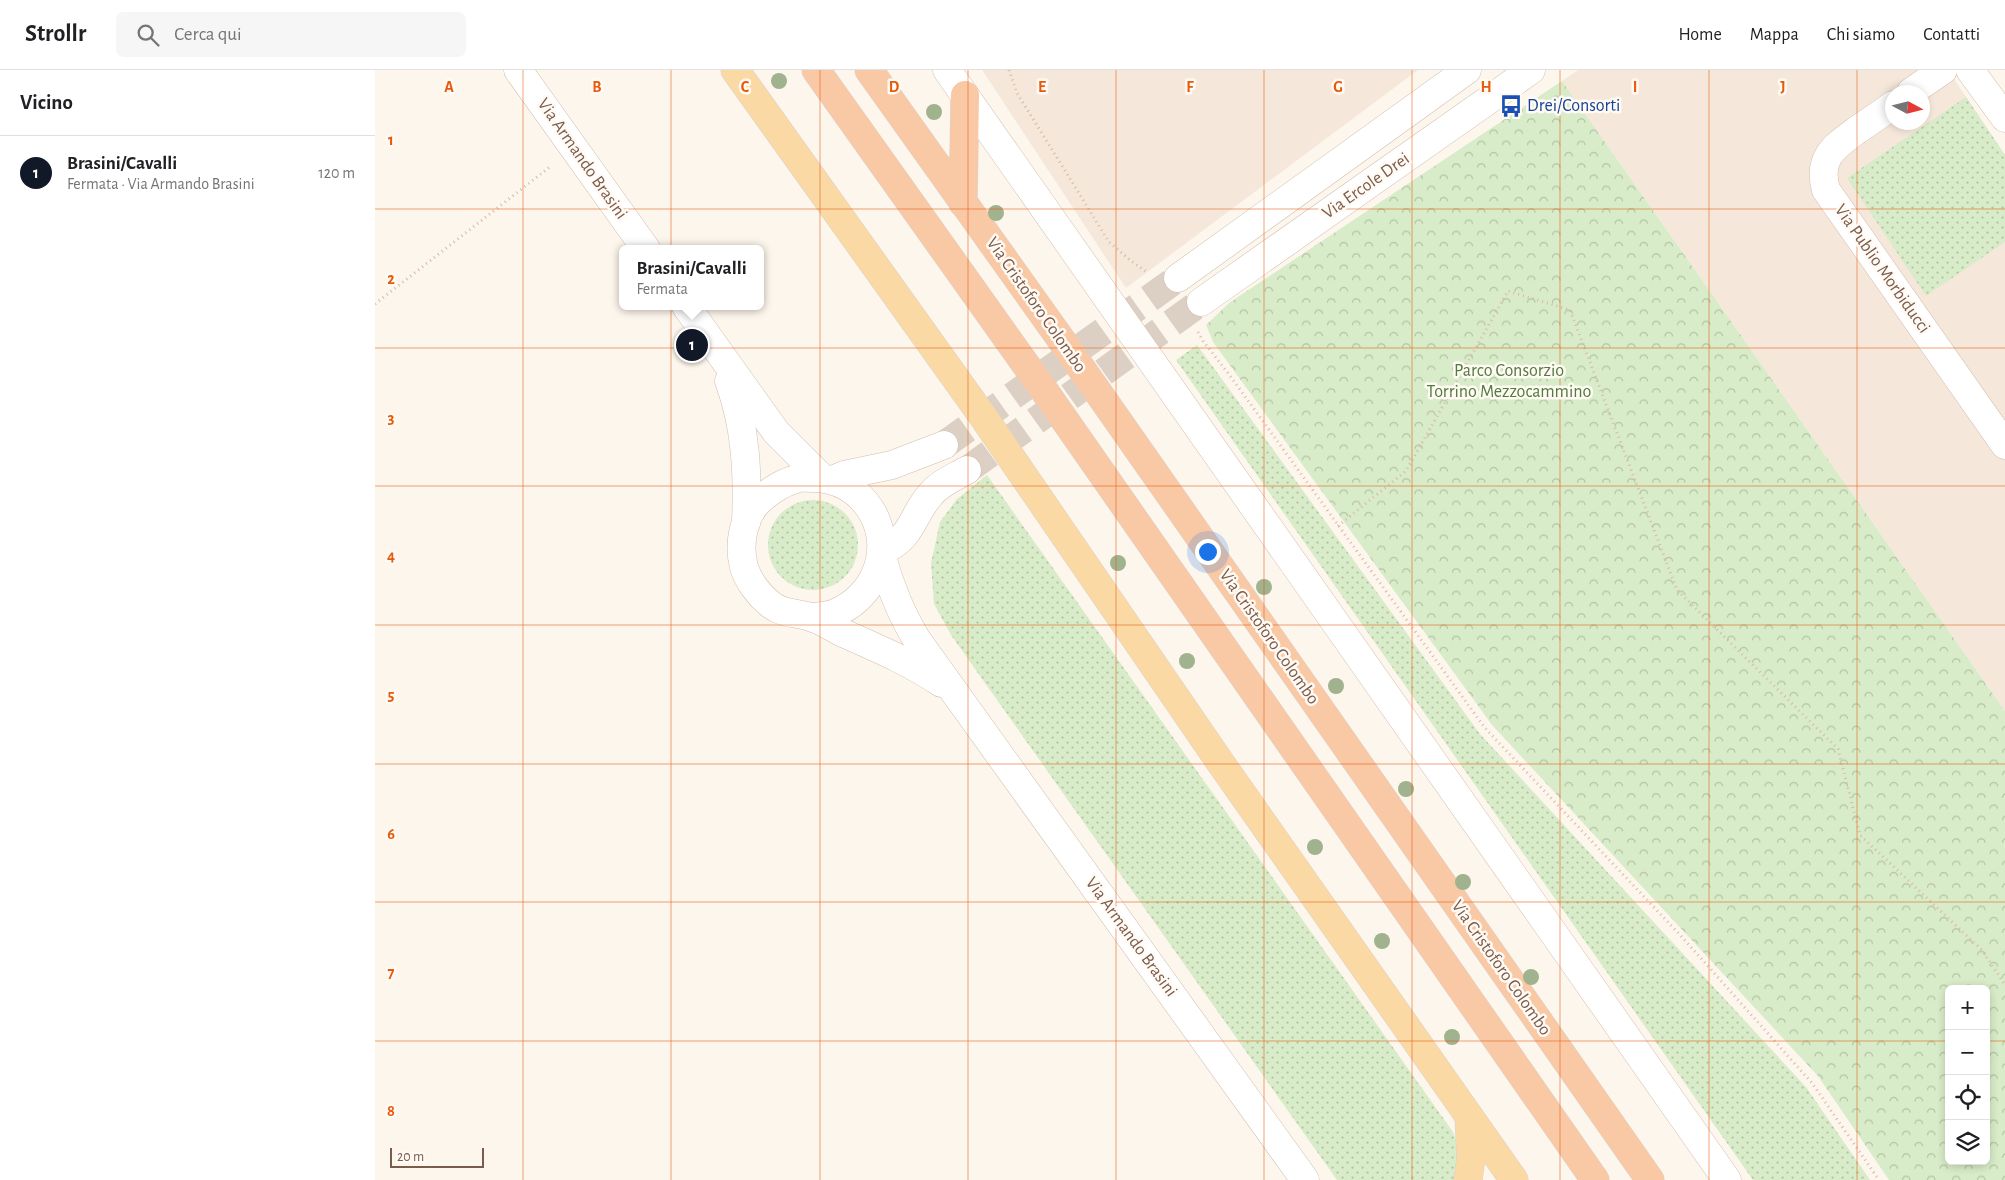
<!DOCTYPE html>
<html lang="it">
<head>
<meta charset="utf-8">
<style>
  body { margin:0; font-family:"Alegreya Sans",sans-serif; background:#f6f6f6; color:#202124 }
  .controls { position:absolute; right:15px; bottom:15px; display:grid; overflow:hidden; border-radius:8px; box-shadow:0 2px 8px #0003 }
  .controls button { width:45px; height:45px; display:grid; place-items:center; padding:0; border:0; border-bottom:1px solid #e0e0e0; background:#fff; color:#202124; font:25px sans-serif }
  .compass { position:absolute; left:1510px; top:15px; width:45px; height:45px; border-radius:50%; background:#fff; box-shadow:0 2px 8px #0003; rotate:97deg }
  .scale { position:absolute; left:15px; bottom:12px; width:94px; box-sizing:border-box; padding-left:5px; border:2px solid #7a5c4d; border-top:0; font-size:14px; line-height:18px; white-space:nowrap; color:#7a5c4d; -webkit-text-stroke:4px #fffaf3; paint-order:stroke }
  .you { position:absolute; left:832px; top:481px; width:18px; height:18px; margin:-12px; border:4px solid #fff; border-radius:50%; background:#1a73e8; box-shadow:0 0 0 8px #1a73e833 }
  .badge { display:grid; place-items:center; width:32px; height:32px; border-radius:50%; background:#111827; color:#fff; font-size:16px; font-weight:700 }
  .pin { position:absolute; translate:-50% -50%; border:2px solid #fff; box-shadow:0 1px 5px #0006 }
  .popup { position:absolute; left:244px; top:175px; width:145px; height:65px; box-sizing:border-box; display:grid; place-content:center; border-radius:8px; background:#fff; filter:drop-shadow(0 1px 4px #0005); font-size:16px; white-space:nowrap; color:#757577 }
  .popup b { font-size:19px; color:#202124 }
  .popup::after { content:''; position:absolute; left:50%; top:100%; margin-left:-10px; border:10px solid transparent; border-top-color:#fff }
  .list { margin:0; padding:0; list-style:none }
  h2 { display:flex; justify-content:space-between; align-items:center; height:65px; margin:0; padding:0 20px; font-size:21px }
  h2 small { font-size:16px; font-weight:400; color:#757577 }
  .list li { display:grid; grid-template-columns:32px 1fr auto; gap:15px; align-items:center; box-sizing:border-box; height:75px; padding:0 20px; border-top:1px solid #e0e0e0 }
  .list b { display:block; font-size:19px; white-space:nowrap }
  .list p { margin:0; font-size:16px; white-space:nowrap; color:#757577 }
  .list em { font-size:16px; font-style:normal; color:#757577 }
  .icon { flex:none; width:28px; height:28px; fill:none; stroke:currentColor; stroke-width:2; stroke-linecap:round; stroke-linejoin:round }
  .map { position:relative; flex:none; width:1630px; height:1110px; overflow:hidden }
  header { display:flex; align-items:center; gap:30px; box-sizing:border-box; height:70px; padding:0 25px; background:#fff; border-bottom:1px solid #e0e0e0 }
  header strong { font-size:24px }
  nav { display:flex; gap:28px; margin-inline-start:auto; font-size:18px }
  .search { width:350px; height:45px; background:#f6f6f6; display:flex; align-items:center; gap:12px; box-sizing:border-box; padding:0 18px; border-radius:8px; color:#757577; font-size:19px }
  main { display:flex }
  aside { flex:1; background:#fff }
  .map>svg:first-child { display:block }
  .residential { fill:#f5e8da; fill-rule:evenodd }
  .grass { fill:url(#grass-dots) }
  .park { fill:url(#park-crowns); fill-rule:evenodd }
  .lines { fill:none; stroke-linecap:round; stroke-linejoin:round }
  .tertiary-tunnel { stroke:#dcd0c4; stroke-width:28; stroke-dasharray:28 14; stroke-linecap:butt }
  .minor-casing { stroke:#d1beb0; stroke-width:29 }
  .tertiary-casing { stroke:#d1beb0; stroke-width:29 }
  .secondary-casing { stroke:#d6c0b0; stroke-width:29 }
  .primary-casing { stroke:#dad1cd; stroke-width:29 }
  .trunk-casing { stroke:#dad1cd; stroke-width:29 }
  .path { stroke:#d9b8a5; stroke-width:3; stroke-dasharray:1 4; stroke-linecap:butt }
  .minor { stroke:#fff; stroke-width:28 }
  .tertiary { stroke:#fff; stroke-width:28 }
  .secondary { stroke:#fff; stroke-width:28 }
  .primary { stroke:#fbd9a5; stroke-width:28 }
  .trunk { stroke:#f9c8a4; stroke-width:28 }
  .tree { fill:#a0b28e }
  .grid { fill:none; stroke:#e8590c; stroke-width:1; stroke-opacity:0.55 }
  .labels { text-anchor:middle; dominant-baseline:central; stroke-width:5; stroke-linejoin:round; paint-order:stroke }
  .transit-label { font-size:18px; fill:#164399; stroke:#fffaf3; text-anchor:start }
  .street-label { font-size:18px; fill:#7a5c4d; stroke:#fffaf3 }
  .park-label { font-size:18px; fill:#537a41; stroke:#fffaf3 }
  .grid-label { font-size:16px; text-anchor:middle; font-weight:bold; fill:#e8590c; stroke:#fffaf3; stroke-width:5; stroke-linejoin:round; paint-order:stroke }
</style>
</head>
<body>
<header>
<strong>Strollr</strong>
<div class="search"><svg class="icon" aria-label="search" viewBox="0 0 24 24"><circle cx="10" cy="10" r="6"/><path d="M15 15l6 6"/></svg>Cerca qui</div>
<nav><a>Home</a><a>Mappa</a><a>Chi siamo</a><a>Contatti</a></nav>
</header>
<main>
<aside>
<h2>Vicino<small></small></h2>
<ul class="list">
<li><span class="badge">1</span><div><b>Brasini/Cavalli</b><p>Fermata · Via Armando Brasini</p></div><em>120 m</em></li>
</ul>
</aside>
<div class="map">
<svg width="1630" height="1110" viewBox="0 0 1630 1110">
  <defs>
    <pattern id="grass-dots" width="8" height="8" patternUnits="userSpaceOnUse" patternTransform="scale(1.25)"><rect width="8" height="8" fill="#d8ecc9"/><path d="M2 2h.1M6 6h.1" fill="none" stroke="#b4c2a5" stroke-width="1.8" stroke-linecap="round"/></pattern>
    <pattern id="park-crowns" width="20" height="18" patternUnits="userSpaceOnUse" patternTransform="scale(1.25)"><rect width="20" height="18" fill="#d8ecc9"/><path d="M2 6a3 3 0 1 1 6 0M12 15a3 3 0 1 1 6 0" fill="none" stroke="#b4c2a5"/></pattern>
  </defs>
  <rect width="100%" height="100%" fill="#fdf6ec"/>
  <g class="residential">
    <polygon points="607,0 1043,0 751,218"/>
    <path d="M1203,0H1573L1630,85V641L1187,11ZM1518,22H1548V52H1518Z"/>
  </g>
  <g class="grass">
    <polygon points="1591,27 1630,85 1630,172 1551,226 1472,108"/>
    <polygon points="822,275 1105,664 1431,1017 1495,1110 1378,1110 801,290"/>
    <polygon points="612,405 1078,1062 1084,1078 1080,1110 962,1110 576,565 559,534 556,493 565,452 582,429"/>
    <circle cx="438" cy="475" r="45"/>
  </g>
  <path class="park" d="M1187,11L1630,641V1110H1514L1443,1006L1117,655L838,272L831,255L854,233ZM1574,919H1611V1091H1574Z"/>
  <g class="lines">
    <g class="tertiary-tunnel">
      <polyline points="569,375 803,208"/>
      <polyline points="592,400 826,232"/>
    </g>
    <defs>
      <g id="minor">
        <polyline points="143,0 271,179"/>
        <polyline points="1595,0 1630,48"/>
        <polyline points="1536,22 1568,0"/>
        <path d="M1518,35C1506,44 1494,52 1482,60C1459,77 1442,88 1451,120L1630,375"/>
        <polyline points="311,236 401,362 446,407"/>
        <path d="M354,311C371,357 373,404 371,453"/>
      </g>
      <g id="tertiary">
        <polyline points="803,208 1092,0"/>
        <polyline points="826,232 1156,0"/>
        <polyline points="458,410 469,405 517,395 569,375"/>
        <path d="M507,481C539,467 536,446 556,424C565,413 580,407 592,400"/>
        <path d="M507,487C515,516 526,544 542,570L930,1110"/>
        <path d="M437,547C444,546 453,546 460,543C476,537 490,524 498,509C523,462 488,406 436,408C431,408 425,407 421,409C406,413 396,420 385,430C368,445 363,475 369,497C373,511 384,525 395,534C409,545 423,542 438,548C448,551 458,558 468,563C502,578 535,592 566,613"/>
      </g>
      <polyline id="secondary" points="572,0 1352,1110"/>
      <g id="primary">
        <polyline points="360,0 609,348 845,692 1139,1110"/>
        <polyline points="1093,1110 1096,1088 1094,1047"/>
      </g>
      <g id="trunk">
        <polyline points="441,0 666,316 1220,1110"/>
        <polyline points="494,0 685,268 1275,1110"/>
        <polyline points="588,133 590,25"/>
      </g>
    </defs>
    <use href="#minor" class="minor-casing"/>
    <use href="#tertiary" class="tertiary-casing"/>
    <use href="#secondary" class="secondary-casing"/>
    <use href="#primary" class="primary-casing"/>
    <use href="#trunk" class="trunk-casing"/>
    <g class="path">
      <polyline points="634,0 642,23 734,172 755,190 773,203"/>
      <polyline points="0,234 176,96"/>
      <polyline points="823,262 828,271 853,303 1110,658 1307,867 1437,1013 1504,1110"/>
      <polyline points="963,456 1031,401 1133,221 1195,240 1302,520 1463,679 1485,765 1607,880 1630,915"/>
    </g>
    <use href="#minor" class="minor"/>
    <use href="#tertiary" class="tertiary"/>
    <use href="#secondary" class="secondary"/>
    <use href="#primary" class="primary"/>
    <use href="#trunk" class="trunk"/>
  </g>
  <g class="tree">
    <circle cx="404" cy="11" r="8"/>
    <circle cx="559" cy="42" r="8"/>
    <circle cx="621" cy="143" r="8"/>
    <circle cx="743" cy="493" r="8"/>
    <circle cx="889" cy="517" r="8"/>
    <circle cx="812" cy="591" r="8"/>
    <circle cx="961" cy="616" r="8"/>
    <circle cx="1031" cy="719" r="8"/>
    <circle cx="940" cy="777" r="8"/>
    <circle cx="1088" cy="812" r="8"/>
    <circle cx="1007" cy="871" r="8"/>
    <circle cx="1156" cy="907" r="8"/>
    <circle cx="1077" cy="967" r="8"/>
  </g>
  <path class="grid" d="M148,0V1110M296,0V1110M445,0V1110M593,0V1110M741,0V1110M889,0V1110M1037,0V1110M1185,0V1110M1334,0V1110M1482,0V1110M0,139H1630M0,278H1630M0,416H1630M0,555H1630M0,694H1630M0,832H1630M0,971H1574M1611,971H1630"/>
  <defs>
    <symbol id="bus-bare" viewBox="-9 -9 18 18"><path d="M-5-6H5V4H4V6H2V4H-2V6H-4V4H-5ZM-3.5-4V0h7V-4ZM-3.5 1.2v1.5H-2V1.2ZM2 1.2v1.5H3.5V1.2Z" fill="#1a4fb4" stroke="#fffaf3" stroke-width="2.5" paint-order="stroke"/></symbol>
  </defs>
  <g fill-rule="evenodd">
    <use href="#bus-bare" x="1120" y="20" width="32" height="32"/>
  </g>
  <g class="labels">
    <g class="transit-label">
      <text x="1152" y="36">Drei/Consorti</text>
    </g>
    <g class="street-label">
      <text transform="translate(207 89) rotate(55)">Via Armando Brasini</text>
      <text transform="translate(991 116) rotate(-35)">Via Ercole Drei</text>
      <text transform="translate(1507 199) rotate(55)">Via Publio Morbiducci</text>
      <text transform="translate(661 235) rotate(55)">Via Cristoforo Colombo</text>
      <text transform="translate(894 567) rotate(55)">Via Cristoforo Colombo</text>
      <text transform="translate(756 867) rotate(54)">Via Armando Brasini</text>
      <text transform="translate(1126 898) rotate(55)">Via Cristoforo Colombo</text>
    </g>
    <g class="park-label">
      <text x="1134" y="301">Parco Consorzio<tspan x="1134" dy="21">Torrino Mezzocammino</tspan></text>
    </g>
  </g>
  <g class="grid-label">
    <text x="74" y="22">A</text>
    <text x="222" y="22">B</text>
    <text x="370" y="22">C</text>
    <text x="519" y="22">D</text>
    <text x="667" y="22">E</text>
    <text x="815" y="22">F</text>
    <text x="963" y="22">G</text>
    <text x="1111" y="22">H</text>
    <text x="1260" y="22">I</text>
    <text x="1408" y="22">J</text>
    <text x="16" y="75">1</text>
    <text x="16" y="214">2</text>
    <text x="16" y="353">3</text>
    <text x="16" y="491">4</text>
    <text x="16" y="630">5</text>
    <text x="16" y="769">6</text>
    <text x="16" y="908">7</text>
    <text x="16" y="1046">8</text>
  </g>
</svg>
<div class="controls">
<button>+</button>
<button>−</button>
<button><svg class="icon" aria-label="locate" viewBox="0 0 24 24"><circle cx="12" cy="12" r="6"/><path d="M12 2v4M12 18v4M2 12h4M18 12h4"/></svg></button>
<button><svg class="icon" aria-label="layers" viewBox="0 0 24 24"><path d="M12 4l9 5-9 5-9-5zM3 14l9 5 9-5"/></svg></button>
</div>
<svg class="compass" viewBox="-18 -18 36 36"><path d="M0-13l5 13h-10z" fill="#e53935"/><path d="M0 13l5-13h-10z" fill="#757577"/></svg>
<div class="scale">20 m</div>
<div class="you"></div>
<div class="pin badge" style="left:317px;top:275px">1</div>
<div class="popup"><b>Brasini/Cavalli</b>Fermata</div>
</div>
</main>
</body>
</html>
